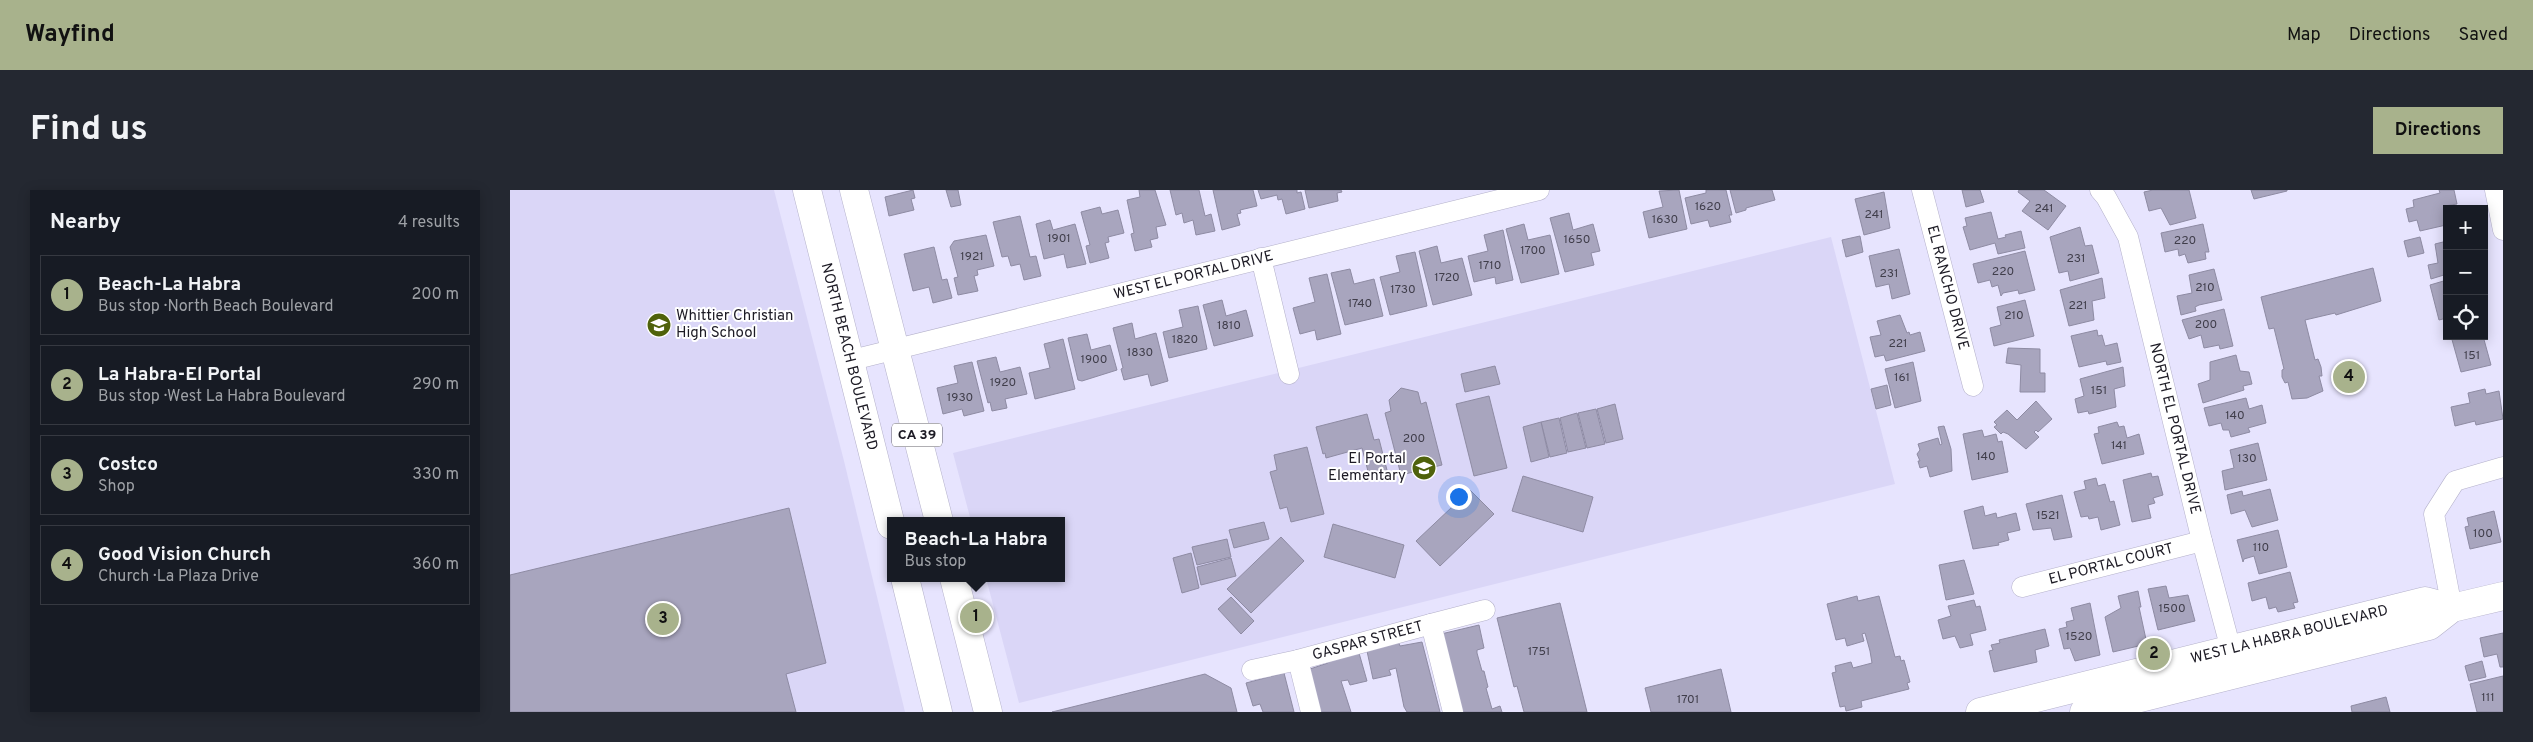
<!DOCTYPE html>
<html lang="en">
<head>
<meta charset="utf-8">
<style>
  body { margin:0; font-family:Overpass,sans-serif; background:#242831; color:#f1f3f6 }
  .controls { position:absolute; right:15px; top:15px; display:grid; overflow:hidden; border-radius:0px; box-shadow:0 2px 12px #0003 }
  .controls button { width:45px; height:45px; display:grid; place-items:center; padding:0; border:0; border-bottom:1px solid #363941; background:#171b24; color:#f1f3f6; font:25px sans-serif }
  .you { position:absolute; left:948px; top:306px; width:18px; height:18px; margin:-12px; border:4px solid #fff; border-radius:50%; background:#1a73e8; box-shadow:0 0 0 8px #1a73e833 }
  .badge { display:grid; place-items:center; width:32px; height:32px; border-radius:50%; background:#a8b28c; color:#111; font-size:16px; font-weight:700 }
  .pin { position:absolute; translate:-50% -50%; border:2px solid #fff; box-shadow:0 1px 5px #0006 }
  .popup { position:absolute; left:377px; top:327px; width:178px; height:65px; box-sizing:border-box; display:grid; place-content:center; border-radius:0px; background:#171b24; filter:drop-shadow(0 1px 4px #0005); font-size:16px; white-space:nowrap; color:#9ea1a6 }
  .popup b { font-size:19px; color:#f1f3f6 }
  .popup::after { content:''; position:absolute; left:50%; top:100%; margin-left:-10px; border:10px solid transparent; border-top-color:#171b24 }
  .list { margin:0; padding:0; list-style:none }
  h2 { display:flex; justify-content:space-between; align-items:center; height:65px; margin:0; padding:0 20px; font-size:21px }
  h2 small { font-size:16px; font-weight:400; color:#9ea1a6 }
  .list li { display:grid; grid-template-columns:32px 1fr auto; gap:15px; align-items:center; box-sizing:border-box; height:80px; margin:0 10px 10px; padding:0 10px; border:1px solid #363941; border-radius:0px }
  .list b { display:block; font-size:19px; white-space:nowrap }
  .list p { margin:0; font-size:16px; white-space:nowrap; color:#9ea1a6 }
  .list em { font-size:16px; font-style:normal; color:#9ea1a6 }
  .icon { flex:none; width:28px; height:28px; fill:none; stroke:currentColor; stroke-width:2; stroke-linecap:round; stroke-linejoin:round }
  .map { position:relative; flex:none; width:1993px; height:522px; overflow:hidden; border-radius:0px }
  header { display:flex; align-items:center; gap:30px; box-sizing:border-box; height:70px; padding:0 25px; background:#a8b28c; color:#111 }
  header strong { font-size:24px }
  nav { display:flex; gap:28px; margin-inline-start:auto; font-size:18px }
  .intro { display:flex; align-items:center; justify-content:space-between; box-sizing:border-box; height:120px; padding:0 30px }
  h1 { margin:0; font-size:35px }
  .button { padding:12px 22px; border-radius:0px; background:#a8b28c; color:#111; font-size:18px; font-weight:700 }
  main { display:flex; gap:30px; padding:0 30px }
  aside { flex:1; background:#171b24; border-radius:0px; box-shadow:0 2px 12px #0003 }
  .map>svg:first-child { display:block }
  .built { fill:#dad6f7 }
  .building { fill:#a8a5be; stroke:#8e8ba3 }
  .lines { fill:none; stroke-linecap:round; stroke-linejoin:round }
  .minor-casing { stroke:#b4b1ca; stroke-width:21 }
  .secondary-casing { stroke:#b4b1ca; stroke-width:29 }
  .primary-casing { stroke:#b4b1ca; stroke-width:29 }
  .minor { stroke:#fff; stroke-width:20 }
  .secondary { stroke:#fff; stroke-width:28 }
  .primary { stroke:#fff; stroke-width:28 }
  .labels { text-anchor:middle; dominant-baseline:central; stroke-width:4; stroke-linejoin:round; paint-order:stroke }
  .number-label { font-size:12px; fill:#403e4b }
  .shield { fill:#fff; stroke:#615f66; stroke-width:1 }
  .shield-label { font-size:14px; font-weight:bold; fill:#1d1b25 }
  .street-label { font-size:15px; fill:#1d1b25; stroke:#fff }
  .poi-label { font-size:15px; fill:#1d1b25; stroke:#fff; text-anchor:start }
</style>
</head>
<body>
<header>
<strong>Wayfind</strong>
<nav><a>Map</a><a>Directions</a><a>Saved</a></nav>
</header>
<div class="intro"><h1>Find us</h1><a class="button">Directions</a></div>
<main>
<aside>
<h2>Nearby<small>4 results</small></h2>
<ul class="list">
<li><span class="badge">1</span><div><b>Beach-La Habra</b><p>Bus stop · North Beach Boulevard</p></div><em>200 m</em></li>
<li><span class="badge">2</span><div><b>La Habra-El Portal</b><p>Bus stop · West La Habra Boulevard</p></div><em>290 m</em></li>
<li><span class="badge">3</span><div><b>Costco</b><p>Shop</p></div><em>330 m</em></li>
<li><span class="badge">4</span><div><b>Good Vision Church</b><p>Church · La Plaza Drive</p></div><em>360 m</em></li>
</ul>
</aside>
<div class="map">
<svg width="1993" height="522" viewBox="0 0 1993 522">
  <rect width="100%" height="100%" fill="#e7e4fe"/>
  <g class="built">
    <polygon points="0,0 264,0 334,271 395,522 0,522"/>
    <polygon points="1321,47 1385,294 509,513 476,388 551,388 551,331 461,331 443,263"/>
  </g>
  <g class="building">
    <polygon points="403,0 405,8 401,9 404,20 379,26 375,7"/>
    <polygon points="436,0 448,0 451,15 441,17"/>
    <polygon points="629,0 645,0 656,35 646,37 648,48 640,50 642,57 625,61 621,44 624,43 617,10 630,7"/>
    <polygon points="660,0 689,0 695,26 701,24 705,41 686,45 683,30 674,33 672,23 666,25"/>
    <polygon points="703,0 743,0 747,16 730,20 731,23 727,24 730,35 712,40"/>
    <polygon points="748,0 787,0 787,3 791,2 795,19 776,24 772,9 768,10 767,5 751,9"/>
    <polygon points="795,0 831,0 832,2 827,3 828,11 799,18"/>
    <polygon points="1169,0 1177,39 1139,48 1133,22 1153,17 1149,1"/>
    <polygon points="1196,0 1216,0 1222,25 1219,25 1221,32 1200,37 1198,30 1181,34 1175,8 1196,3"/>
    <polygon points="1220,0 1262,0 1265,10 1236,18 1236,20 1226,23"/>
    <polygon points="1452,0 1470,0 1474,12 1456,17"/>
    <polygon points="1509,0 1534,0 1556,16 1538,40 1512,21 1520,11 1508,2"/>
    <polygon points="1643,0 1679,0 1686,28 1660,35 1651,18 1639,21 1634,2"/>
    <polygon points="1741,0 1777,0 1777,1 1744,9"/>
    <polygon points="1929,0 1944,0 1947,14 1935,16 1936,35 1910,41 1907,30 1899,32 1896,19 1904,17 1903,10 1930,3"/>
    <polygon points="1374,2 1380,38 1354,45 1345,9"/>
    <polygon points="590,17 592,24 608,20 614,43 598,47 599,52 595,53 599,68 580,73 576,56 580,55 571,22"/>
    <polygon points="1481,22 1488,49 1496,47 1495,45 1511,41 1515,58 1488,64 1485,53 1460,60 1453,37 1457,36 1455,28"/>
    <polygon points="1059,23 1063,40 1083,34 1090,61 1081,63 1084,75 1055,82 1040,28"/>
    <polygon points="510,26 520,67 526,66 531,86 514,90 510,74 501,76 498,66 492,67 483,32"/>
    <polygon points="540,30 543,40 565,34 576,74 557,78 554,64 534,69 526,34"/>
    <polygon points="1014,34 1018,50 1040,45 1049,84 1011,93 996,39"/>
    <polygon points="1693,34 1699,62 1695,62 1696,69 1678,73 1675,64 1669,66 1668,59 1655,62 1651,43"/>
    <polygon points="1570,37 1575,56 1582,55 1589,83 1560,91 1558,81 1549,83 1540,47"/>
    <polygon points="993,40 1003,90 986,94 985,87 964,92 958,66 978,61 974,45"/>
    <polygon points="476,45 484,76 467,80 468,85 464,86 468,101 448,105 444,88 448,87 440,57 444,51"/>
    <polygon points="1350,46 1353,62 1336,67 1332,50"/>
    <polygon points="1910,47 1914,63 1898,67 1894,51"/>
    <polygon points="1937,51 1937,84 1921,89 1918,75 1928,73 1925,54"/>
    <polygon points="927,56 931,73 952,68 962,105 923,115 909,61"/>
    <polygon points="424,57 432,90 437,89 442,108 423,113 419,97 403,101 394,64"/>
    <polygon points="1389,59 1400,104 1382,109 1379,94 1366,97 1359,66"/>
    <polygon points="1515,61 1525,100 1509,104 1508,100 1493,103 1491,106 1488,95 1482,97 1480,90 1468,93 1463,74"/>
    <polygon points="905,62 917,116 880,125 870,87 890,82 886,66"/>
    <polygon points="1863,78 1871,111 1826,125 1825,123 1795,130 1805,170 1808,169 1811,177 1812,186 1809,186 1813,201 1797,208 1782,209 1778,192 1775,193 1772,187 1772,180 1774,179 1764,138 1759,139 1751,107"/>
    <polygon points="840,79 844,94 864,89 873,126 835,135 821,83"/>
    <polygon points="1704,79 1712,110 1689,115 1685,117 1686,121 1671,125 1667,106 1682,103 1679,85"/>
    <polygon points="817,84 831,144 807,150 805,140 790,144 783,118 805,112 799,88"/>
    <polygon points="1592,88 1595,108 1582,111 1584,130 1559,136 1550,100"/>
    <polygon points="1937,90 1937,128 1929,130 1920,95"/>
    <polygon points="712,110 716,126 736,120 743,146 704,156 693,115"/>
    <polygon points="1515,110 1524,146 1484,156 1480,138 1491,135 1487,117"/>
    <polygon points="688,116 697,159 659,168 653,142 673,137 669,120"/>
    <polygon points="1714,119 1723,156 1710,159 1709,155 1694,158 1691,145 1679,149 1672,130"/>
    <polygon points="1390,125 1397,143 1399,142 1400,145 1410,142 1415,161 1376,171 1374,165 1365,167 1360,147 1371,145 1367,131"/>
    <polygon points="622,133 625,149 646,143 658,191 641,196 638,184 614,190 611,179 613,178 603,138"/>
    <polygon points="1587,140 1588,146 1592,145 1595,156 1607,153 1611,172 1597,175 1596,171 1569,177 1561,146"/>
    <polygon points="577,144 581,160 600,155 607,180 572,191 568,190 558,148"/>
    <polygon points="1941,146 1973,146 1981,175 1951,182"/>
    <polygon points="553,149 565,199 525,209 519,183 540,178 534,154"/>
    <polygon points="1498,158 1530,159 1530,183 1535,183 1535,202 1510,202 1511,175 1496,173"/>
    <polygon points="1726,165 1730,181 1739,182 1742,194 1733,196 1734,200 1693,213 1688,194 1700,190 1700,172"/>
    <polygon points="486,167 490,182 510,177 517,204 495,209 497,218 482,221 480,212 478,213 467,171"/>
    <polygon points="462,172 474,221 454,226 452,219 433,224 427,198 448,193 444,176"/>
    <polygon points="1403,172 1411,211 1385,218 1375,179"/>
    <polygon points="985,176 990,194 955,202 951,184"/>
    <polygon points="1613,177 1615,196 1604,199 1606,217 1579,224 1578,221 1568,223 1565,209 1574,206 1570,189"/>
    <polygon points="1377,195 1381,215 1366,219 1361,199"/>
    <polygon points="891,198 908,202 911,214 916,212 932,275 891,285 875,223 881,221 879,210"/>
    <polygon points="1975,199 1976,204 1989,201 1993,229 1966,235 1965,231 1945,236 1941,217 1960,213 1958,203"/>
    <polygon points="979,206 997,278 964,286 946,214"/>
    <polygon points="1736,208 1739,219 1752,215 1756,233 1738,238 1740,242 1721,247 1719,240 1713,240 1711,233 1699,236 1694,218"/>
    <polygon points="1526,211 1542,229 1528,242 1526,240 1524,242 1529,247 1516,259 1498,244 1493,242 1491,244 1484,237 1487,235 1484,232 1497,220 1507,230"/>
    <polygon points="1105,214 1113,249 1096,253 1087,219"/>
    <polygon points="1086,219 1095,254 1077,258 1068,223"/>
    <polygon points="1067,223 1076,258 1058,262 1050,228"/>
    <polygon points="857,224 864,250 869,249 878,284 860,289 852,258 816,268 815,263 813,264 806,237"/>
    <polygon points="1049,228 1057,263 1040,267 1031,232"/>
    <polygon points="1031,232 1039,267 1021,272 1013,237"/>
    <polygon points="1607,232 1609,237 1614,236 1617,248 1629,244 1634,264 1592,274 1584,244 1589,243 1588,237"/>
    <polygon points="1434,236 1441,259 1442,281 1420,287 1417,276 1410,278 1408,271 1410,271 1407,264 1410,260 1408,254 1428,248 1430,255 1432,254 1428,237"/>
    <polygon points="1472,240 1474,247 1486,244 1488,252 1492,251 1498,282 1462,290 1453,244"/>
    <polygon points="1748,253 1757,290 1715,300 1712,281 1724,278 1720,260"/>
    <polygon points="797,257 814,324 781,332 777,317 770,319 760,282 767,280 764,265"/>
    <polygon points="1641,283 1642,287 1648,286 1653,305 1643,308 1645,313 1638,315 1641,328 1622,332 1613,290"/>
    <polygon points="1013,286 1083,307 1073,342 1002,321"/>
    <polygon points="1586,288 1588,296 1595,294 1600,312 1604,311 1610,335 1591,340 1588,327 1579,329 1578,326 1571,327 1564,302 1576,299 1574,291"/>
    <polygon points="1760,299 1768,330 1742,337 1735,320 1721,324 1717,305 1732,301 1733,306"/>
    <polygon points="960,300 984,324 930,376 906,351"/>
    <polygon points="1552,305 1562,347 1544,350 1541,338 1523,340 1516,314"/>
    <polygon points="1473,316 1475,326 1486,323 1487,328 1506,323 1510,340 1497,343 1499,350 1488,353 1489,355 1463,359 1454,321"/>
    <polygon points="279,318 316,473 276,484 286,522 0,522 0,385"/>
    <polygon points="1984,321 1991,352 1960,359 1955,337 1959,336 1957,328"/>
    <polygon points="754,332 759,349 724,358 719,340"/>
    <polygon points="823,334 894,355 885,388 814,367"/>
    <polygon points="1768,340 1777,377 1749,384 1744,366 1734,369 1733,372 1727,350"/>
    <polygon points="771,347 794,371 741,423 717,399"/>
    <polygon points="717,349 721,367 687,375 682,357"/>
    <polygon points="681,363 689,398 672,403 663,368"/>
    <polygon points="721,368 726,386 691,395 687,377"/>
    <polygon points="1454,370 1464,404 1436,410 1429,375"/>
    <polygon points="1780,382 1788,412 1783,413 1785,418 1768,422 1766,417 1759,419 1756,407 1742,411 1738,393"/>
    <polygon points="1656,396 1659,408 1678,405 1685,431 1648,440 1638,399"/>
    <polygon points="1628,401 1631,417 1629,417 1637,454 1603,462 1595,427 1611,418 1608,406"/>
    <polygon points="1347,406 1348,411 1369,406 1385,467 1390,466 1391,471 1394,470 1400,492 1397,493 1399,499 1351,511 1352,517 1336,521 1335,516 1330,517 1322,483 1326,482 1325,476 1341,472 1343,478 1362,473 1360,461 1355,443 1352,444 1354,451 1337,456 1335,448 1326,450 1317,414"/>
    <polygon points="721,407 744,431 731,444 708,419"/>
    <polygon points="1464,410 1466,417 1470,416 1476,440 1460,444 1463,455 1450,458 1445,446 1433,449 1428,430 1441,426 1438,416"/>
    <polygon points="1050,413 1077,522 1014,522 1007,496 1004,497 987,428"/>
    <polygon points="1580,413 1590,465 1565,471 1560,458 1554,459 1549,439 1557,437 1556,432 1564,430 1561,418"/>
    <polygon points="969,435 974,458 967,460 967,463 972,481 974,481 978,497 976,498 982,519 990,516 992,522 951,522 931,444"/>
    <polygon points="1535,439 1539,456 1525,460 1527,472 1484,482 1479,461 1483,460 1481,455 1490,453 1489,450"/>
    <polygon points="1993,443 1993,477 1990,477 1987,464 1974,467 1970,448"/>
    <polygon points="888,451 890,456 912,452 930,522 897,522 894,517 886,478 879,480 881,485 863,489 857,461"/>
    <polygon points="849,463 857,491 840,495 838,490 831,491 841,522 807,522 797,480 818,473 817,469"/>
    <polygon points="1972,471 1976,487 1959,491 1955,476"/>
    <polygon points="1211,479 1221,522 1141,522 1135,498"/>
    <polygon points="774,483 784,522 753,522 750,514 743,516 736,493"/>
    <polygon points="695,484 721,498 727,522 542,522"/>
    <polygon points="1993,486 1993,522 1967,522 1960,494"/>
    <polygon points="1876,507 1880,522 1842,522 1841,516"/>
  </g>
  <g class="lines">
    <defs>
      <g id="minor">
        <path id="s1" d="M1412,0L1463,196"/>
        <path id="s2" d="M1590,0L1596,7L1618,47L1692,351L1724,471"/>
        <polyline points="1985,0 1993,40"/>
        <polyline points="751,68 779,184"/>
        <path id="s3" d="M338,171L1029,0"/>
        <path id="s4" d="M1512,397L1692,351"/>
        <polyline points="1942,418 1924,324 1945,291 1993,277"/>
        <polyline points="921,434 975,420"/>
        <polyline points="742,480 788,470"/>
        <path id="s5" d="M801,522L788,470L921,434L943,522"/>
      </g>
      <g id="secondary">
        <path id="s6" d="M1470,522L1915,411L1942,418"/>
        <polyline points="1574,522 1919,436 1942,418 1993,406"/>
      </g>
      <g id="primary">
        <path id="s7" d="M297,0L381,335"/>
        <polyline points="344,0 429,331"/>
        <polyline points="395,388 428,522"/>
        <polyline points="444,388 478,522"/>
      </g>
    </defs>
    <use href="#minor" class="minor-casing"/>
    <use href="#secondary" class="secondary-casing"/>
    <use href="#primary" class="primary-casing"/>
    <use href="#minor" class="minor"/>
    <use href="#secondary" class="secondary"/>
    <use href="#primary" class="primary"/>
  </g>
  <defs>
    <symbol id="school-disc" viewBox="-11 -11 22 22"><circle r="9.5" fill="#4f620b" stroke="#fff"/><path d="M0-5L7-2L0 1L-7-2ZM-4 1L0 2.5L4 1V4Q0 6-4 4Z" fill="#fff"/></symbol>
  </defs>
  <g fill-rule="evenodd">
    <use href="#school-disc" x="135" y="121" width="28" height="28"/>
    <use href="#school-disc" x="900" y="264" width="28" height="28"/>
  </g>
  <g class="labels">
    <g class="number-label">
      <text x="1198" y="17">1620</text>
      <text x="1534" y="19">241</text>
      <text x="1364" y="25">241</text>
      <text x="1155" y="30">1630</text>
      <text x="549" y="49">1901</text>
      <text x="1067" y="50">1650</text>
      <text x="1675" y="51">220</text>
      <text x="1023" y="61">1700</text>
      <text x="462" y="67">1921</text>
      <text x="1566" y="69">231</text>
      <text x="980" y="76">1710</text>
      <text x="1493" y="82">220</text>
      <text x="1379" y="84">231</text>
      <text x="937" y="88">1720</text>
      <text x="1695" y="98">210</text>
      <text x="893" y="100">1730</text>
      <text x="850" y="114">1740</text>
      <text x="1568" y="116">221</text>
      <text x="1504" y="126">210</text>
      <text x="1696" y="135">200</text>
      <text x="719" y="136">1810</text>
      <text x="675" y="150">1820</text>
      <text x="1388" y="154">221</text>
      <text x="630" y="163">1830</text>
      <text x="1962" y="166">151</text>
      <text x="584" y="170">1900</text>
      <text x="1392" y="188">161</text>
      <text x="493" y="193">1920</text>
      <text x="1589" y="201">151</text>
      <text x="450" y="208">1930</text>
      <text x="1725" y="226">140</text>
      <text x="904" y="249">200</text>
      <text x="1609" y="256">141</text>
      <text x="1476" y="267">140</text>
      <text x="1737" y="269">130</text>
      <text x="1538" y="326">1521</text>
      <text x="1973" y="344">100</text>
      <text x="1751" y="358">110</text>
      <text x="1662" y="419">1500</text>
      <text x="1569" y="447">1520</text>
      <text x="1029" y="462">1751</text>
      <text x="1978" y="508">111</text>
      <text x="1178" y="510">1701</text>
    </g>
    <rect class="shield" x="382" y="233.5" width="50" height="23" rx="4"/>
    <g class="shield-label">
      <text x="407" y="245">CA 39</text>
    </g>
    <g class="street-label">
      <text stroke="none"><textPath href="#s3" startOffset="356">WEST EL PORTAL DRIVE</textPath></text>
      <text stroke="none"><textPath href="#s1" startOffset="101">EL RANCHO DRIVE</textPath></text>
      <text stroke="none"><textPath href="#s7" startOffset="172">NORTH BEACH BOULEVARD</textPath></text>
      <text stroke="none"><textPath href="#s2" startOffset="252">NORTH EL PORTAL DRIVE</textPath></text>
      <text stroke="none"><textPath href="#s4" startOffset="92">EL PORTAL COURT</textPath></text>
      <text stroke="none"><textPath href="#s6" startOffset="319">WEST LA HABRA BOULEVARD</textPath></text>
      <text stroke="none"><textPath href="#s5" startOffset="126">GASPAR STREET</textPath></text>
    </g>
    <g class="poi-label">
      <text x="166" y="126">Whittier Christian<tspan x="166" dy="17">High School</tspan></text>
      <text x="896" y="269" text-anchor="end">El Portal<tspan x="896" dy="17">Elementary</tspan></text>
    </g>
  </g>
</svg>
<div class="controls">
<button>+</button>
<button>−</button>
<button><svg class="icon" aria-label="locate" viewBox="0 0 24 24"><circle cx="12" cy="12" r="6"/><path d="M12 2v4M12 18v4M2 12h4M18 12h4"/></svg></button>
</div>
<div class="you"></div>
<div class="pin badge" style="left:466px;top:427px">1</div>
<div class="popup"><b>Beach-La Habra</b>Bus stop</div>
<div class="pin badge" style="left:1644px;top:464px">2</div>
<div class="pin badge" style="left:153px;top:429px">3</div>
<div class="pin badge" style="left:1839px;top:187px">4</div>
</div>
</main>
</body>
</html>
